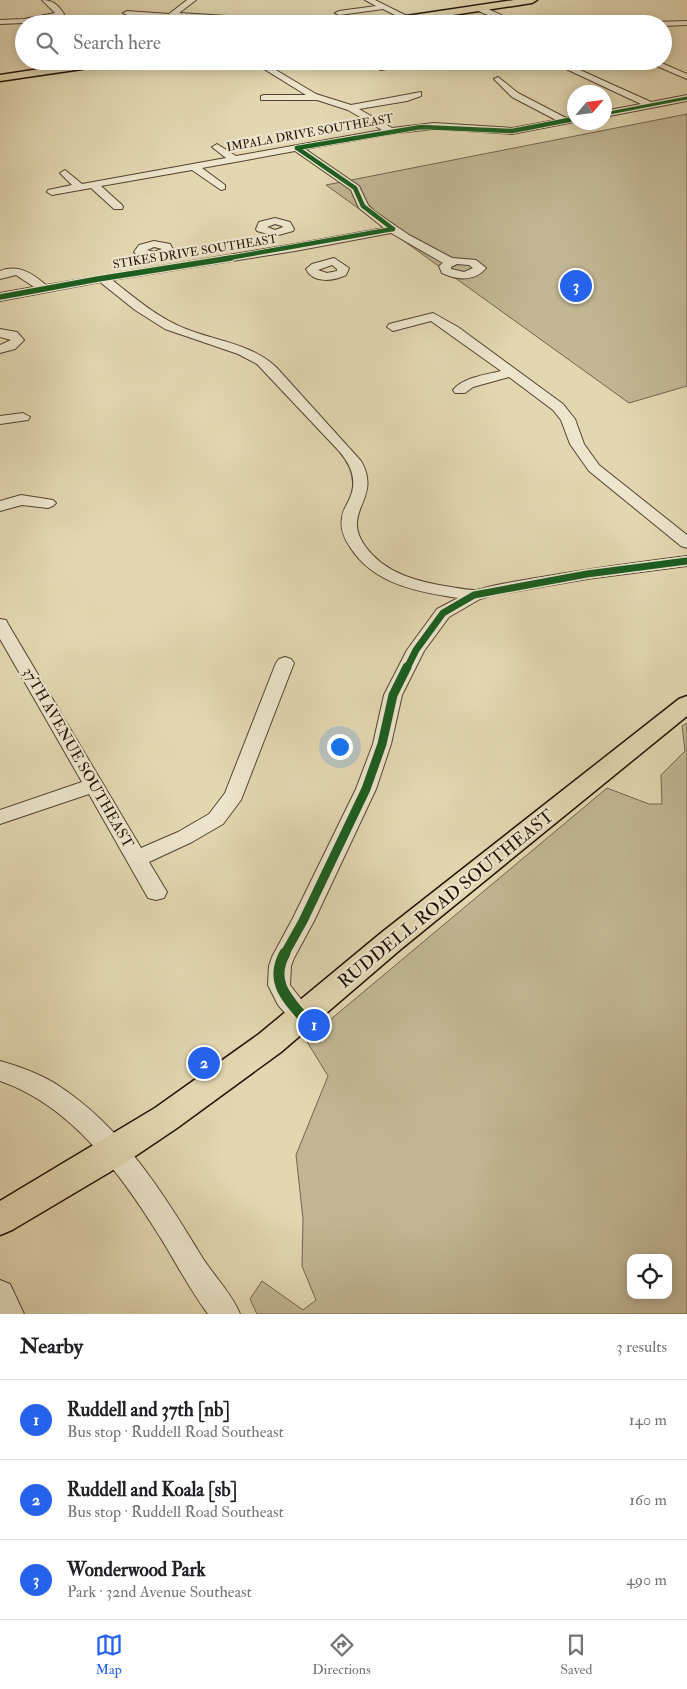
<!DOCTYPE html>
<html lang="en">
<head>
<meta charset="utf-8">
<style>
  body { margin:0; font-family:"IM FELL Double Pica",serif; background:#f6f6f6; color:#202124 }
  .controls { position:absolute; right:15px; bottom:15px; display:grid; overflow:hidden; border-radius:10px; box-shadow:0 2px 12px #0003 }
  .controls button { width:45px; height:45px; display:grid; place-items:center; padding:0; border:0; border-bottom:1px solid #e0e0e0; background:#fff; color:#202124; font:25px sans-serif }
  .compass { position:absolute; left:567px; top:85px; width:45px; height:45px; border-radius:50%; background:#fff; box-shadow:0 2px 12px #0003; rotate:62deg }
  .you { position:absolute; left:339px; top:746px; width:18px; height:18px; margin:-12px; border:4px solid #fff; border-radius:50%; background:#1a73e8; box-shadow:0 0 0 8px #1a73e833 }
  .badge { display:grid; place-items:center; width:32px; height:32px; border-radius:50%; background:#2563eb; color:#fff; font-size:16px; font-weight:700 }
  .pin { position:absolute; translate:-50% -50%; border:2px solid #fff; box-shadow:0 1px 5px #0006 }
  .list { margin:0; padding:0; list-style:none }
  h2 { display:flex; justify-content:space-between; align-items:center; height:65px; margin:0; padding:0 20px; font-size:21px }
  h2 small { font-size:16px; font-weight:400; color:#757577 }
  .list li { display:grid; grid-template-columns:32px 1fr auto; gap:15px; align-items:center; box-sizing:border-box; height:80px; padding:0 20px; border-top:1px solid #e0e0e0 }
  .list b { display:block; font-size:19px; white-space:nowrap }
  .list p { margin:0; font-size:16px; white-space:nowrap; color:#757577 }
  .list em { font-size:16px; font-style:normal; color:#757577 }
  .icon { flex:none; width:28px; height:28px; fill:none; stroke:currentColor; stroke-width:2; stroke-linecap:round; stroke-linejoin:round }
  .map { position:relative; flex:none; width:687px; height:1314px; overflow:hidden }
  .search { position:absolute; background:#fff; box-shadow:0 2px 12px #0003; left:15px; right:15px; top:15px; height:55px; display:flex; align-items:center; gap:12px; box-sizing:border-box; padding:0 18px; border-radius:28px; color:#757577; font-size:19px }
  .sheet { height:305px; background:#fff }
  nav { display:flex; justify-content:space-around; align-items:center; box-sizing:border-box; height:70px; border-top:1px solid #e0e0e0; background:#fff; font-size:14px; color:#757577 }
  nav a { display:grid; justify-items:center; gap:2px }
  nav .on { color:#2563eb }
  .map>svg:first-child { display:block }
  .green { fill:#c2b694; stroke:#72644c; fill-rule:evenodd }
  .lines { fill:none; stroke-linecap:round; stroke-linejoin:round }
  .minor-casing { stroke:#52432f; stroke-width:2 }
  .major-casing { stroke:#221204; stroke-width:3 }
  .minor { fill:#ede5cc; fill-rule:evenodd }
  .major { fill:#e3d7b1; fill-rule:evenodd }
  .cycleway-far5-casing { stroke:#ede5cc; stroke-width:4.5 }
  .cycleway-far4-casing { stroke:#ede5cc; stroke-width:6 }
  .cycleway-far3-casing { stroke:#ede5cc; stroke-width:8 }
  .cycleway-far2-casing { stroke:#ede5cc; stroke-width:10 }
  .cycleway-far1-casing { stroke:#ede5cc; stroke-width:12 }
  .cycleway-casing { stroke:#ede5cc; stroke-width:14 }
  .cycleway-far5 { stroke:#1b5e20; stroke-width:3 }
  .cycleway-far4 { stroke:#1b5e20; stroke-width:4.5 }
  .cycleway-far3 { stroke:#1b5e20; stroke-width:5.5 }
  .cycleway-far2 { stroke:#1b5e20; stroke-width:7 }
  .cycleway-far1 { stroke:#1b5e20; stroke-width:9 }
  .cycleway { stroke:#1b5e20; stroke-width:11 }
  .labels { text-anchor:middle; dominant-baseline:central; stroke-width:4.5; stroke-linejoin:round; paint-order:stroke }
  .far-street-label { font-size:12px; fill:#221204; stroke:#ede5cc }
  .street-label { font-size:15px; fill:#221204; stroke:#ede5cc }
  .near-street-label { font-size:18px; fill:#221204; stroke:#ede5cc }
</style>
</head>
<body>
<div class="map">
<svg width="687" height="1314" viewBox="0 0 687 1314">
  <rect width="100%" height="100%" fill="#e3d7b1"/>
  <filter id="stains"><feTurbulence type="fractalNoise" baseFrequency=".004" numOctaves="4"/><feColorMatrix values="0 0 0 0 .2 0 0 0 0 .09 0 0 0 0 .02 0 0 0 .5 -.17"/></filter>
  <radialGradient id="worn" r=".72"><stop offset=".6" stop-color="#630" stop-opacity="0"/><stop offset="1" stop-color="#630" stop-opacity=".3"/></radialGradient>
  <g class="green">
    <polygon points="687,114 687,386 629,403 326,185"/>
    <path d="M687,723V1314H257L250,1299L262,1281L303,1310L316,1300L302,1266L303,1219L296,1155L328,1076L306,1040L607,788L649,804H662L661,775L685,751L682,726ZM631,1258H668V1295H631Z"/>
  </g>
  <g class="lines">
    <defs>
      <g id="minor">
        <path d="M42,0C53,0 58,5 64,14L63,16L24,23L0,24V20L24,19L55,13Z"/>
        <polygon points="187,0 196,0 179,13 227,16 231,18 227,20 174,17 168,20 164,18 127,15 123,13 127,11 169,14"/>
        <polygon points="365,0 375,0 423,24 413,24 383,9 339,15 335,13 339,11 376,6"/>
        <polygon points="476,6 482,6 520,24 509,24 476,10"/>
        <polygon points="687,21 687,25 663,26 663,24 652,24 656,22"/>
        <path d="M251,61H261L316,94L351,105L421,92V96L407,101L359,109L392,128L434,123L512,128L556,120L512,97L494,79L498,77L518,93L566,118L574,116V122L512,134L434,129L397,133L305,149L359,186L368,205L374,211L409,235L452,258L476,260L486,268C475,282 457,280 442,273L439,266L443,263L391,233L295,251L112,280C135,298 158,318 186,329C216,341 253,344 277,368L361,461C383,499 340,511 365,546C385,574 419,582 451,587C458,588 467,590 474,590C480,590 486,587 492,586C511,582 530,579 548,576C594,568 641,562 687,556V566L587,579L490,596L480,599L449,617L424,651L402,695L391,744L376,789L314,921L294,958L291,966L290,985L314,1016L310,1023L302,1026L294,1023L278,1005L268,985L269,966L272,957L293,918L356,789L373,744L384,695L407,650L437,609L458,598C418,592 373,584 350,547C344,538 340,529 342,518C342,511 346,507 349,500C358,482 352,466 339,451L257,364L238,354L165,329L135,310L100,282L0,301V293L34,287L16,275L0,279V271C18,264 32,273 46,285L295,244L384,228L359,208L351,190L295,151L202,168L225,185V189L221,190L192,170L101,186L122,205L123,207L122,209H114L91,188L52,195L47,192L48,190L72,185L60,173L65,170L82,184L226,158L212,147L217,144L236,156L382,130L348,110L317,100H261V96L264,95H306ZM457,264L469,265L473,268L464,272L451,269V267Z"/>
        <polygon points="407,61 427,61 381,70 377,68"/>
        <polygon points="549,61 560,61 651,102 687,95 687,101 604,117 604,111 641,104"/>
        <polygon points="645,61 657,61 687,74 687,79"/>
        <path d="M275,218L290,222L294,229L293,231L275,236L257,231L256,229L259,222ZM275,224L282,226L283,227L275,230L267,227Z"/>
        <path d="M154,241L170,244L174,251L172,253L154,258L136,254L134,252L139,245ZM154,247L162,249L154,252L147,250Z"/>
        <path d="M334,258L349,268L346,275C334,281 313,284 306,269L312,264ZM332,265L337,269V271L327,273L318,270Z"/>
        <path d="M433,313L458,327L563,404L575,419L584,444L599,465L687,535V548L681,546L589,471L570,444L561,420L553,410L509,377L473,387L465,393H455L453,390C464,377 485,375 501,371L431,321L393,331L387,327L389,324Z"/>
        <polygon points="0,329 17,332 24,340 15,349 0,353 0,345 11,340 0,337"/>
        <polygon points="23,413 30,417 28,420 0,424 0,416"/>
        <polygon points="21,495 53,500 56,503 53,506 48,508 22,505 0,511 0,501"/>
        <polygon points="0,619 6,620 8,624 141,848 178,832 209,814 225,793 276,663 279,659 285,657 291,659 294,663 241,800 223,824 192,842 149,862 167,892 164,898 156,900 148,898 89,794 0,824 0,810 82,782 0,639"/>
        <path d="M0,1061C21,1067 41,1074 59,1086C122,1127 164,1194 202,1257C214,1276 232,1294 240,1314H208C191,1291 177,1265 162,1240C123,1177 73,1106 0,1081Z"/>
        <polygon points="0,1280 10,1284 24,1314 0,1314"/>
      </g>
      <g id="major">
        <polygon points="514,0 537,0 532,3 394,24 368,24 373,21"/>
        <polygon points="93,61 121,61 116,64 0,81 0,75"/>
        <polygon points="687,696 687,716 401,949 281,1052 177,1128 125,1163 12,1230 0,1235 0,1201 155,1108 259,1034 381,933 679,699"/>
      </g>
    </defs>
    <use href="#minor" class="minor-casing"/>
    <use href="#major" class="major-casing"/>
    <use href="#minor" class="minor"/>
    <use href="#major" class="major"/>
    <defs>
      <polyline id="cycleway-far5" points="604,114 687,98"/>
      <g id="cycleway-far4">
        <polyline points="297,148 421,127 512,131 574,119"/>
        <polyline points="297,148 355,188 363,206 393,229"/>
        <polyline points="223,259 393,229"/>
      </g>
      <polyline id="cycleway-far3" points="0,297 98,279 231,258"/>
      <polyline id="cycleway-far2" points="407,668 416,650 443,613 474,595 587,574 687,561"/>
      <polyline id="cycleway-far1" points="284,955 303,921 366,789 382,744 393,695 407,667"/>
      <path id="cycleway" d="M285,953C270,980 285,996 302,1016"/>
    </defs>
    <use href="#cycleway-far5" class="cycleway-far5-casing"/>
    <use href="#cycleway-far4" class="cycleway-far4-casing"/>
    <use href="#cycleway-far3" class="cycleway-far3-casing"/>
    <use href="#cycleway-far2" class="cycleway-far2-casing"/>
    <use href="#cycleway-far1" class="cycleway-far1-casing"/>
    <use href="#cycleway" class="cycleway-casing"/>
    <use href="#cycleway-far5" class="cycleway-far5"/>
    <use href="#cycleway-far4" class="cycleway-far4"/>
    <use href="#cycleway-far3" class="cycleway-far3"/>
    <use href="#cycleway-far2" class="cycleway-far2"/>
    <use href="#cycleway-far1" class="cycleway-far1"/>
    <use href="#cycleway" class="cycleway"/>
  </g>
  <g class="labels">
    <g class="far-street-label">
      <text transform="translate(310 133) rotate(-10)">IMPALA DRIVE SOUTHEAST</text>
      <text transform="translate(195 252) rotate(-9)">STIKES DRIVE SOUTHEAST</text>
    </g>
    <g class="street-label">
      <text transform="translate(78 758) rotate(60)">37TH AVENUE SOUTHEAST</text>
    </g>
    <g class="near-street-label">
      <text transform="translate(446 899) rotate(-39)">RUDDELL ROAD SOUTHEAST</text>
    </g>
  </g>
  <rect width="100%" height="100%" filter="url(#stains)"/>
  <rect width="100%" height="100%" fill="url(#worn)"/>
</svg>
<div class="controls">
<button><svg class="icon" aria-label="locate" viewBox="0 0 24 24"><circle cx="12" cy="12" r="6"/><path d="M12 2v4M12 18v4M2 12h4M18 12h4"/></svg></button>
</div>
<svg class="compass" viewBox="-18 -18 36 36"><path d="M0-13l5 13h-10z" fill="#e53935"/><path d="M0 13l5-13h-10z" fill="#757577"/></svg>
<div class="you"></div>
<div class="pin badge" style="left:314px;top:1025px">1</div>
<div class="pin badge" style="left:204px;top:1063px">2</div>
<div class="pin badge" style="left:576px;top:286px">3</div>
<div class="search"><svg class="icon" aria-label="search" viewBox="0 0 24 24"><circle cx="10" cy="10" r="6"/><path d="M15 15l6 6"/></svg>Search here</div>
</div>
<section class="sheet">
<h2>Nearby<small>3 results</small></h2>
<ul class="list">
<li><span class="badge">1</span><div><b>Ruddell and 37th [nb]</b><p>Bus stop · Ruddell Road Southeast</p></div><em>140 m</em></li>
<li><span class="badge">2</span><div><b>Ruddell and Koala [sb]</b><p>Bus stop · Ruddell Road Southeast</p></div><em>160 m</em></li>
<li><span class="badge">3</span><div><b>Wonderwood Park</b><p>Park · 32nd Avenue Southeast</p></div><em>490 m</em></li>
</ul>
</section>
<nav>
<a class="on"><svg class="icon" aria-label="map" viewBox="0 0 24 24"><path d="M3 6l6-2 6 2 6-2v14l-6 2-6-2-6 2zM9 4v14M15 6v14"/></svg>Map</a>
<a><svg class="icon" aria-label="directions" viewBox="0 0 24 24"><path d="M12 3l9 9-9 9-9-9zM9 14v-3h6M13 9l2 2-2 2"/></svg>Directions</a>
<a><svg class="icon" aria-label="saved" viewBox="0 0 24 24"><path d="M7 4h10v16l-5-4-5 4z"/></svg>Saved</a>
</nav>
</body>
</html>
